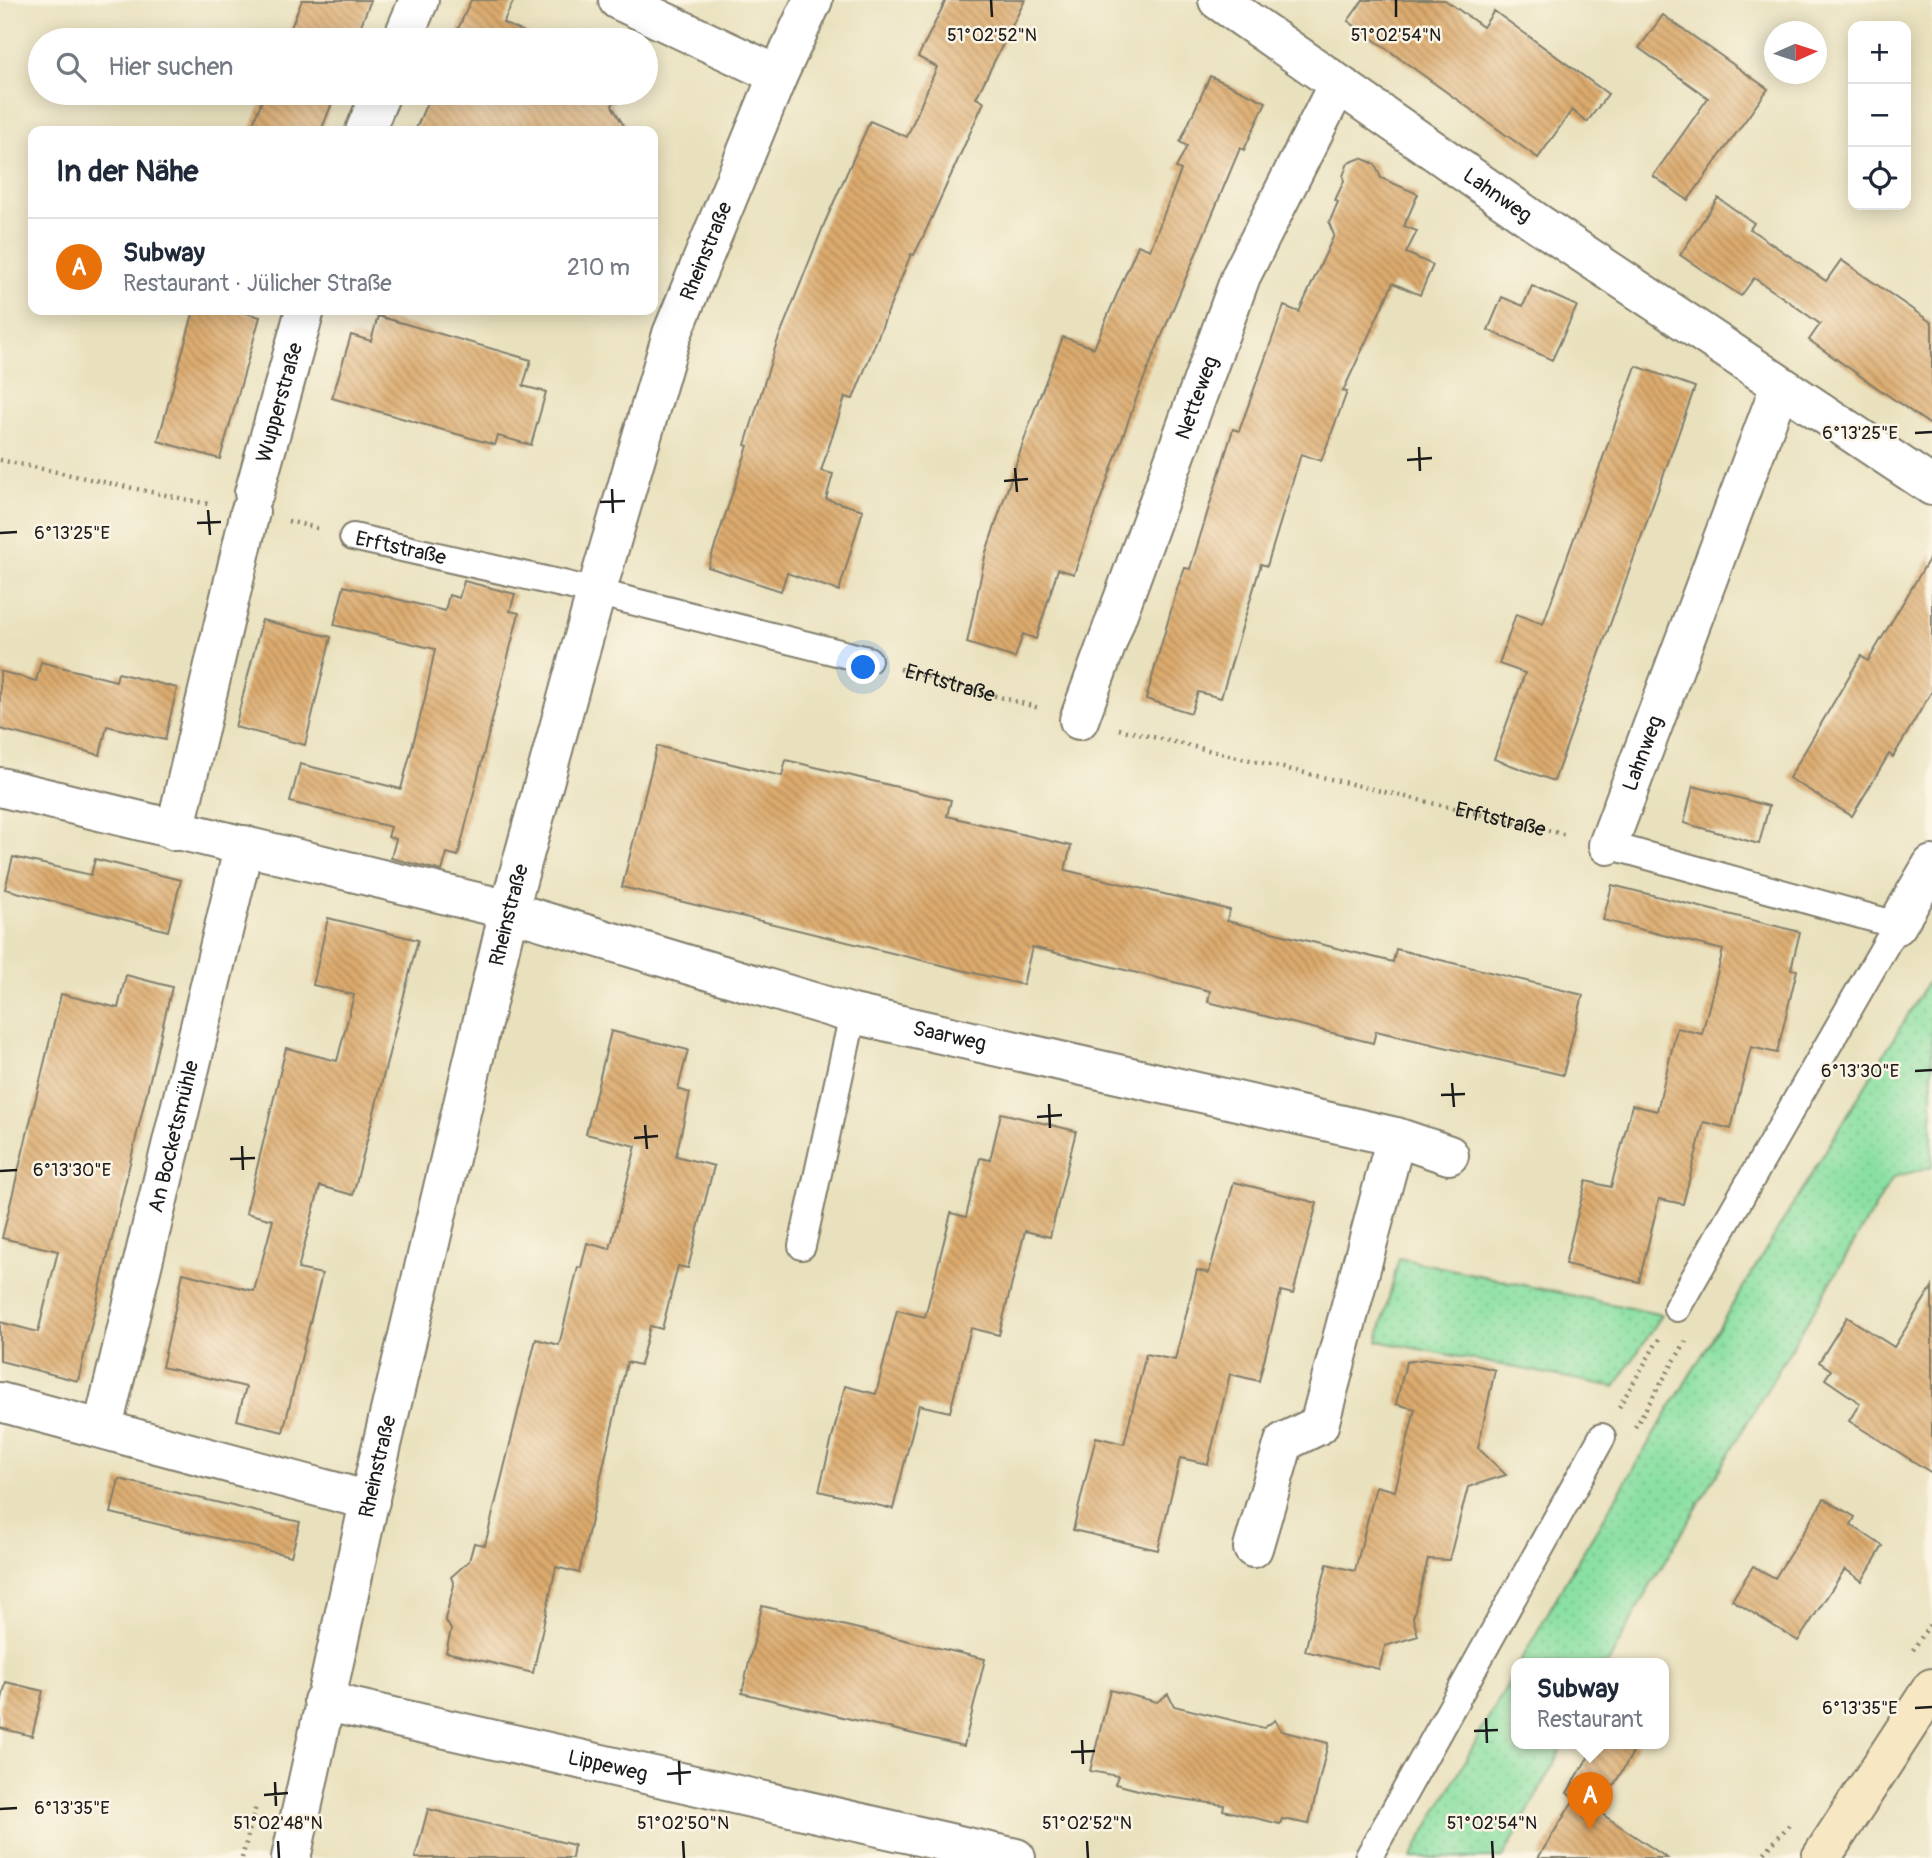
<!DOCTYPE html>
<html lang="de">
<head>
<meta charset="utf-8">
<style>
  body { margin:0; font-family:Pangolin,sans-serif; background:#f2f2f3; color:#1f2937 }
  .controls { position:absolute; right:21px; top:21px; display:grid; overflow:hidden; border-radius:14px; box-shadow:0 4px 18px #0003 }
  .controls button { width:63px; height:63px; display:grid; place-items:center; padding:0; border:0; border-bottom:2px solid #e0e1e3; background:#fff; color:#1f2937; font:35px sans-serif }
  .compass { position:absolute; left:1764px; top:21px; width:63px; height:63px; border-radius:50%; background:#fff; box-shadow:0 4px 18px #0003; rotate:87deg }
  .you { position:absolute; left:864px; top:668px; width:24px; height:24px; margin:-18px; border:5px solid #fff; border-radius:50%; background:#1a73e8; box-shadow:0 0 0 10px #1a73e833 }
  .badge { display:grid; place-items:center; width:46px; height:46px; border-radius:50%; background:#c8321e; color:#fff; font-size:23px; font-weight:700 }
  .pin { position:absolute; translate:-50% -58px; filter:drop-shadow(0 2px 4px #0008) }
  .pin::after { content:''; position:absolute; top:37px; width:24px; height:21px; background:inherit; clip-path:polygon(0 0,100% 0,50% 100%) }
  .popup { position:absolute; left:1511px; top:1658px; width:158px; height:91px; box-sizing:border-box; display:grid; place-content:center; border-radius:14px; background:#fff; filter:drop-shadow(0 2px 5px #0005); font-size:23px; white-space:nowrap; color:#747a83 }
  .popup b { font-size:26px; color:#1f2937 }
  .popup::after { content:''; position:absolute; left:50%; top:100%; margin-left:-14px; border:14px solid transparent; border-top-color:#fff }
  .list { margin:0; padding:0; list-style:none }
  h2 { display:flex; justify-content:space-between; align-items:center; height:91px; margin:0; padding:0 28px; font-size:30px }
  h2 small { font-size:23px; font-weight:400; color:#747a83 }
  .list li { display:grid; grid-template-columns:46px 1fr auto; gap:21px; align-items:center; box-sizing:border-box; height:98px; padding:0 28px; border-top:2px solid #e0e1e3 }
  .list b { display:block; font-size:26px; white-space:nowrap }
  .list p { margin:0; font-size:23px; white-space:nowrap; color:#747a83 }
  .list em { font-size:23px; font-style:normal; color:#747a83 }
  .icon { flex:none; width:38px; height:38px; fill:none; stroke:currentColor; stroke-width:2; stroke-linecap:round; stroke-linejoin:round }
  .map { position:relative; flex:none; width:1932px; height:1858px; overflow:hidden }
  .search { position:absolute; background:#fff; box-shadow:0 4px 18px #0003; left:28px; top:28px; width:630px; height:77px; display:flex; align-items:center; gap:18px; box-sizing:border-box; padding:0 24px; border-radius:38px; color:#747a83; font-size:26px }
  .panel { position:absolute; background:#fff; box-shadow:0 4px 18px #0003; left:28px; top:126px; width:630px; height:189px; border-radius:14px }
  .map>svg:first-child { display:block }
  .grass { fill:url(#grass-dots); stroke:#537e60; stroke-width:2 }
  .building { fill:url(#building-back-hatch) }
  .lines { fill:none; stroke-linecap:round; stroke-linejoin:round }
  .service-casing { stroke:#827e6c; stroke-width:30 }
  .minor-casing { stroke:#827e6c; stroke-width:42 }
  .secondary-casing { stroke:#827e6c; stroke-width:42 }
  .path { stroke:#827e6c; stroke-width:4.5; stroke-dasharray:2 5; stroke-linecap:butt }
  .service { stroke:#fff; stroke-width:26 }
  .minor { stroke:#fff; stroke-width:38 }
  .secondary { stroke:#f7e8c3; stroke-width:38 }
  .ticks { fill:none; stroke:#1c1c1c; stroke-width:2.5 }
  .labels { text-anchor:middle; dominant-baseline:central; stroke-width:5; stroke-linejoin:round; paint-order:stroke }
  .street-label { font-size:21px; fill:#1c1c1c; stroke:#fcf5e5 }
  .ticks-label { font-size:18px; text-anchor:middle; fill:#1c1c1c; stroke:#fcf5e5; stroke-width:5; stroke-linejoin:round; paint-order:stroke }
</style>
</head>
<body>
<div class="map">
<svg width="1932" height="1858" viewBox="0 0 1932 1858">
  <defs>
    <pattern id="grass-dots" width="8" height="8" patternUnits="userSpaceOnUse" patternTransform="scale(1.75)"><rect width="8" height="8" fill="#8ae0a3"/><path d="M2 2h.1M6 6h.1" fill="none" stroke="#76c08c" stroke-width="1.8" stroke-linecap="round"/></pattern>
    <pattern id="building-back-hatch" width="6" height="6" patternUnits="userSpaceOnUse" patternTransform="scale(1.75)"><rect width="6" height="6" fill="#dcab6e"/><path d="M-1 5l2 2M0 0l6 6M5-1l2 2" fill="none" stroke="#b28a5a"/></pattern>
  </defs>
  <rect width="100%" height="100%" fill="#fcf5e5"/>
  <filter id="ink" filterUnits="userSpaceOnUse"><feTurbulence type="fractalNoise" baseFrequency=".0143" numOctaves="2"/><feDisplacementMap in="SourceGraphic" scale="14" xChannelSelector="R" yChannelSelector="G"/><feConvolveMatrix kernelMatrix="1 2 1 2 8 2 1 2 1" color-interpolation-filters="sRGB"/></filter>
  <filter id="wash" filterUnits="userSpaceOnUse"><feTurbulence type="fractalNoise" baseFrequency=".00686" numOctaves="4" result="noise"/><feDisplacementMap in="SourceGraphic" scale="28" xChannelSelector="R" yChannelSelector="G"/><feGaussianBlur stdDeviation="1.57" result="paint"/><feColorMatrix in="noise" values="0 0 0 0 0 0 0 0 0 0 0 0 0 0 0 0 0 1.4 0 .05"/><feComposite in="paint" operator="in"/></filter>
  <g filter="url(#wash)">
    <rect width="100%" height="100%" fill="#e9e1bd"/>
    <g class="grass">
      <polygon points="1932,975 1932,1167 1893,1177 1642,1600 1608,1664 1519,1664 1572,1570"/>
      <polygon points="1399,1258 1662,1315 1615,1387 1378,1341"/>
      <polygon points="1516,1669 1516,1744 1564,1744 1503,1858 1411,1858"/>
    </g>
    <g id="blocks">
      <g class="building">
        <polygon points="302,0 371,0 355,40 286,40"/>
        <polygon points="471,0 514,0 503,23 542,40 453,40"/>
        <polygon points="946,0 1025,0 976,98 984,102 923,237 914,255 911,254 853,399 845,397 821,471 833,474 826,499 863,510 839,591 787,573 781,591 708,567 748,446 745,445 776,345 825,222 870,121 907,137 937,67 918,57"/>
        <polygon points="1363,0 1445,0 1483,27 1494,11 1608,94 1587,122 1572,110 1538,158 1348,21"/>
        <polygon points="1663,15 1768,89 1688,200 1653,176 1708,98 1639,48"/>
        <polygon points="1210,76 1266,102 1244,150 1240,148 1140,388 1074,574 1058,569 1036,639 1023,634 1015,658 967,643 986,552 1034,411 1063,337 1094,348 1138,245 1150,250 1181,170 1176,168 1187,146 1180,142"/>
        <polygon points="265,93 336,93 321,131 250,131"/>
        <polygon points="431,93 618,93 612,106 627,131 415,131"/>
        <polygon points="1361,158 1375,164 1381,178 1418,194 1404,226 1417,231 1406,253 1433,265 1420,295 1393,283 1343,391 1347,392 1321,461 1301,454 1267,566 1261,564 1221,698 1198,692 1191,713 1146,699 1177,589 1185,568 1190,569 1233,429 1239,431 1284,306 1299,312 1334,235 1329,223 1338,202 1335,200 1344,181 1343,176 1348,163"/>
        <polygon points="1718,198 1754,223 1750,229 1826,281 1841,260 1932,323 1932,426 1809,340 1820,324 1788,301 1754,278 1741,296 1680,255"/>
        <polygon points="1532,286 1577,306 1552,360 1488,330 1502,297 1523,306"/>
        <polygon points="194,310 236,310 260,317 220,459 158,441"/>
        <polygon points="378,316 531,360 523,386 546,392 531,445 498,436 495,445 332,398 351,335 371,341"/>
        <polygon points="1636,366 1695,387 1554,781 1494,759 1525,673 1499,664 1516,614 1543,624"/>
        <polygon points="1932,554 1932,691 1893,757 1889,754 1852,816 1789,778 1861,656 1868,661"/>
        <polygon points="464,581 515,594 510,611 519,613 458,856 447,853 442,871 391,858 396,839 388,837 391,827 290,802 300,764 401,789 425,698 435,649 334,625 344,586 445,611 449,595 459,598"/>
        <polygon points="262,620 331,637 305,745 235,727"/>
        <polygon points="41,662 116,681 118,673 177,688 165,740 107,726 100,755 0,729 0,671 36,681"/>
        <polygon points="657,746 782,776 786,760 951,800 947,816 1071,846 1065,870 1230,910 1227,921 1393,962 1396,949 1583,995 1563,1075 1376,1031 1373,1043 1208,1002 1210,991 1032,947 1023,985 622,887"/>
        <polygon points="1693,786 1769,806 1759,844 1684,823"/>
        <polygon points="13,857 91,875 95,859 181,880 168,931 5,889"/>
        <polygon points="1612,885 1800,932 1791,969 1797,970 1777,1053 1751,1047 1731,1129 1704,1122 1683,1204 1659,1199 1639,1282 1565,1264 1586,1181 1611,1187 1632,1105 1657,1111 1677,1028 1702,1034 1723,950 1603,920"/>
        <polygon points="328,918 418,940 353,1195 320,1186 298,1269 322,1274 283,1432 237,1420 246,1387 162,1367 183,1273 254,1291 273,1220 246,1213 286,1048 337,1061 354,995 313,985"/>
        <polygon points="126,975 172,987 78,1381 0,1361 0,1322 38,1332 58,1251 2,1238 61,994 118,1008"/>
        <polygon points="611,1031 688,1050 678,1089 690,1093 676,1156 714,1166 688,1268 678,1266 662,1329 650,1326 640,1365 627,1362 579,1573 556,1567 533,1673 446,1652 451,1630 445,1619 454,1585 451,1577 469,1561 474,1543 485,1545 536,1339 559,1345 578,1267 581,1268 587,1243 610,1249 636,1146 586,1134"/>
        <polygon points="1001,1113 1076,1131 1050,1237 1025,1231 999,1335 971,1328 950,1412 919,1405 893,1509 819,1491 845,1386 876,1394 897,1310 925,1317 951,1213 966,1217 980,1158 990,1160"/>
        <polygon points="1234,1182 1317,1203 1293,1294 1281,1291 1259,1381 1230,1374 1208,1464 1180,1458 1158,1550 1073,1530 1096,1437 1124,1444 1146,1354 1175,1360 1197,1270 1209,1273"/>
        <polygon points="1932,1287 1932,1473 1849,1421 1860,1403 1825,1379 1831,1370 1819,1362 1847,1317 1894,1347"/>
        <polygon points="1426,1359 1468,1363 1495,1370 1478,1448 1506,1475 1468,1487 1449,1560 1428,1559 1413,1618 1418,1636 1385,1646 1379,1669 1305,1651 1327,1564 1355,1571 1376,1486 1395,1491 1415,1409 1396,1404 1406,1362"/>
        <polygon points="119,1479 300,1522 291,1556 111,1513"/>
        <polygon points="1824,1499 1855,1517 1851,1525 1883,1546 1862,1581 1845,1569 1798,1641 1732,1600 1753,1566 1775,1578"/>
        <polygon points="762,1606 985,1659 964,1746 742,1693"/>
        <polygon points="6,1682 43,1691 32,1736 0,1728 0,1707"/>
        <polygon points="1110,1690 1157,1702 1168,1694 1174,1706 1264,1728 1275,1720 1281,1731 1328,1743 1309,1824 1282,1819 1280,1824 1223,1810 1224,1805 1162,1796 1115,1784 1118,1776 1090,1771"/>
        <polygon points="1596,1744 1638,1744 1598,1812 1596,1810 1667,1858 1538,1858 1575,1798 1567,1793"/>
        <polygon points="428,1809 574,1845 572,1858 415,1858"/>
      </g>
    </g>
  </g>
  <g filter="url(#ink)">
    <use href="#blocks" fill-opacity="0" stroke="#827e6c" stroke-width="2"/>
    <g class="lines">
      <defs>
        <g id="service">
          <path id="s3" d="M353,537L567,585L868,660"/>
          <polyline points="1608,845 1897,925 1677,1308"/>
          <polyline points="802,1246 853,1014"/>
          <polyline points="1368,1858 1602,1437"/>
        </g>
        <g id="minor">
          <polyline points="618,0 778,75"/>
          <path id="s4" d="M1218,0L1536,222L1932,486"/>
          <polyline points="402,40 419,0"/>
          <polyline points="365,131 381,93"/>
          <path id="s5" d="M254,493L305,310"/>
          <path id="s6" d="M1079,720L1241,276L1338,84"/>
          <path id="s7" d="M0,787L489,905L853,1014L1396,1137L1449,1155"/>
          <polyline points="175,831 250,512"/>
          <path id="s8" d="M1608,845L1780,386"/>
          <polyline points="1897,925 1932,865"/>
          <polyline points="0,1402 370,1501"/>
          <path id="s9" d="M103,1427L244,845"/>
          <polyline points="1253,1548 1284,1442 1319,1425 1396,1137"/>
          <path id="s10" d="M323,1701L1016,1858"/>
          <path id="s11" d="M291,1858L377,1466L509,910L596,593L672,334L778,75L813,0"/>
        </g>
        <polyline id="secondary" points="1821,1858 1932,1688"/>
      </defs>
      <use href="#service" class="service-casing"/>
      <use href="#minor" class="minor-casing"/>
      <use href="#secondary" class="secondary-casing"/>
      <g class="path">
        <polyline points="0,460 208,504"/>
        <polyline points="288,521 321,529"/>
        <path id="s1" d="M900,669L1039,708"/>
        <path id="s2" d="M1119,729L1567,835"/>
        <polyline points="1619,1407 1659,1339"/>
        <polyline points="1635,1427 1686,1341"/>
        <polyline points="1913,1650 1932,1621"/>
        <polyline points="242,1858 256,1806"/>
        <polyline points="1760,1858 1789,1825"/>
      </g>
      <use href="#service" class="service"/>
      <use href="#minor" class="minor"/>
      <use href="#secondary" class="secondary"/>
    </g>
  </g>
  <path class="ticks" d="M991,0L992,17M1396,0V17M1915,433L1932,432M1419,447L1420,471M1407,460L1432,458M1015,468L1017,492M1004,481L1028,479M612,489L613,513M600,502L625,501M208,510L210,535M197,523L221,522M0,533L17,532M1915,1071L1932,1070M1452,1083L1454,1107M1441,1095L1465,1094M1049,1104L1050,1128M1037,1117L1062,1115M645,1125L647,1149M634,1138L658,1136M242,1146L243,1170M230,1159L255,1158M0,1171L17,1170M1915,1708L1932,1707M1486,1718L1487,1743M1474,1731L1498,1730M1082,1740L1083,1764M1071,1752L1095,1751M679,1761L680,1785M667,1774L691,1772M275,1782L276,1806M264,1795L288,1793M0,1809L17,1808M278,1841L279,1858M683,1841L684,1858M1087,1841L1088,1858M1492,1841L1493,1858"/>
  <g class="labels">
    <g class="street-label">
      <text stroke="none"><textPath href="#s4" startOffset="341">Lahnweg</textPath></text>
      <text stroke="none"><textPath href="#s11" startOffset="1661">Rheinstraße</textPath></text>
      <text stroke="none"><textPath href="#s6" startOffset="343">Netteweg</textPath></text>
      <text stroke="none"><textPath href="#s5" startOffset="94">Wupperstraße</textPath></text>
      <text stroke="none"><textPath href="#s3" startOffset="49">Erftstraße</textPath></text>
      <text stroke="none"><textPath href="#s1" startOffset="52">Erftstraße</textPath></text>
      <text stroke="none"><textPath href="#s8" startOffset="98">Lahnweg</textPath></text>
      <text stroke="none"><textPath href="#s2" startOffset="392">Erftstraße</textPath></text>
      <text stroke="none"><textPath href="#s11" startOffset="968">Rheinstraße</textPath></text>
      <text stroke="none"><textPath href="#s7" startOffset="982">Saarweg</textPath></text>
      <text stroke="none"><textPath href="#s9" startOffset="299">An Bocketsmühle</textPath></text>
      <text stroke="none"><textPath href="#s11" startOffset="401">Rheinstraße</textPath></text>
      <text stroke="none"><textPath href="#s10" startOffset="292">Lippeweg</textPath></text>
    </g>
  </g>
  <g class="ticks-label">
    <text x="992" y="41">51°02'52"N</text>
    <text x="1396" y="41">51°02'54"N</text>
    <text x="1860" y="439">6°13'25"E</text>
    <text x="72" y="539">6°13'25"E</text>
    <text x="1860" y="1077">6°13'30"E</text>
    <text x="72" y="1176">6°13'30"E</text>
    <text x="1860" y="1714">6°13'35"E</text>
    <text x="72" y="1814">6°13'35"E</text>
    <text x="278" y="1829">51°02'48"N</text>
    <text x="683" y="1829">51°02'50"N</text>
    <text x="1087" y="1829">51°02'52"N</text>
    <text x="1492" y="1829">51°02'54"N</text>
  </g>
</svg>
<div class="controls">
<button>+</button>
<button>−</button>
<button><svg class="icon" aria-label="locate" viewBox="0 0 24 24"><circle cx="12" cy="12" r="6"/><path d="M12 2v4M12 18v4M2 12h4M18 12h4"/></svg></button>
</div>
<svg class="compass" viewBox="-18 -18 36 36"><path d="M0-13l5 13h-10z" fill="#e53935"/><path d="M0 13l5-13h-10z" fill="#747a83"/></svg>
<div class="you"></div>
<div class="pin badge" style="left:1590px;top:1830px;background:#e8710a">A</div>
<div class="popup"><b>Subway</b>Restaurant</div>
<div class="search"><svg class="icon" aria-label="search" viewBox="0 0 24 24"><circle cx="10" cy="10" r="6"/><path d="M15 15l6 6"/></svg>Hier suchen</div>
<section class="panel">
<h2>In der Nähe<small></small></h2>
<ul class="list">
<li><span class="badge" style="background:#e8710a">A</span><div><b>Subway</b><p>Restaurant · Jülicher Straße</p></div><em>210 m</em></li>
</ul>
</section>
</div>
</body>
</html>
